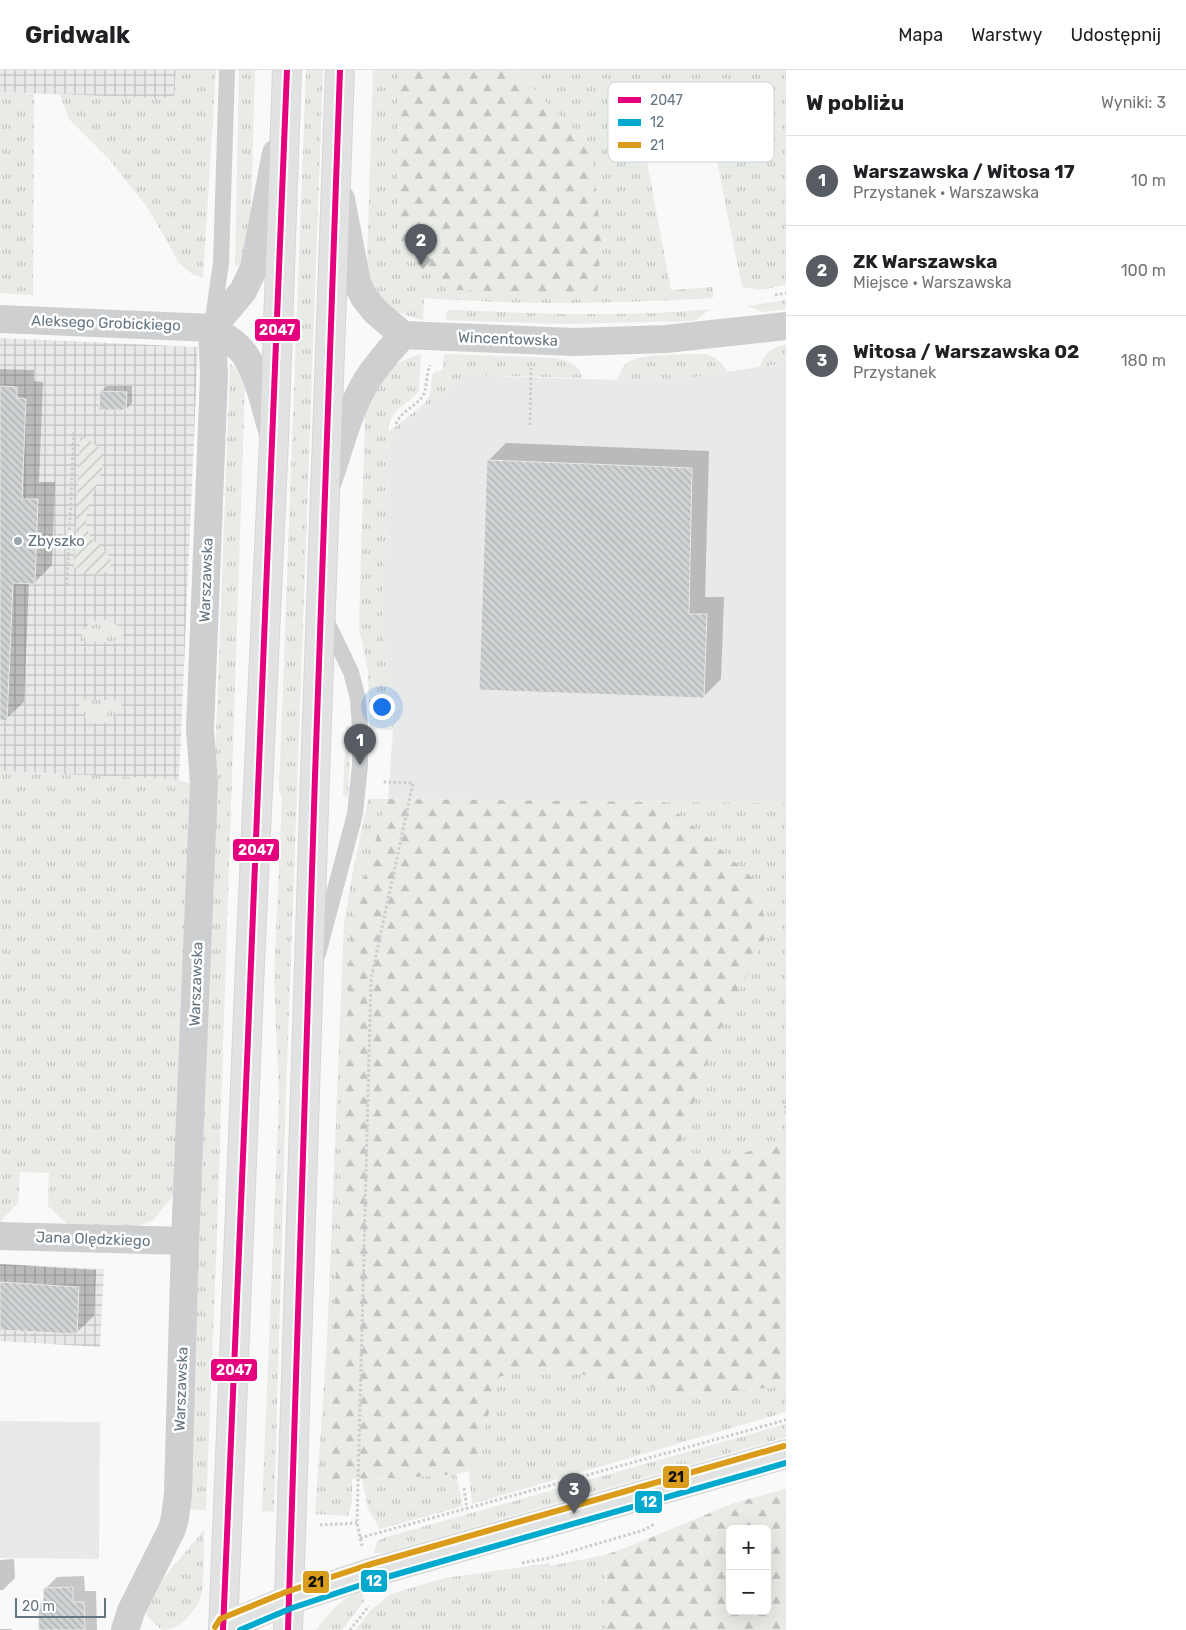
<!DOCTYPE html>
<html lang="pl">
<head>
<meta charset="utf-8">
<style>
  body { margin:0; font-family:Rubik,sans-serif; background:#f2f2f2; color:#202124 }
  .controls { position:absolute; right:15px; bottom:15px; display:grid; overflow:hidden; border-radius:8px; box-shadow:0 5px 20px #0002 }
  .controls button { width:45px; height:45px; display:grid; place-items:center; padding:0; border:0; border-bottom:1px solid #e0e0e0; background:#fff; color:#202124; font:25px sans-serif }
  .scale { position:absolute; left:15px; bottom:12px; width:91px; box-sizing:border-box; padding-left:5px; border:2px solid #657683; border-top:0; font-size:14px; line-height:18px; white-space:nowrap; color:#657683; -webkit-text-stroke:4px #fff; paint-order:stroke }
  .you { position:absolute; left:381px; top:636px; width:18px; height:18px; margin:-12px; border:4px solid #fff; border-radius:50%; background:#1a73e8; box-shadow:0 0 0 8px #1a73e833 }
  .badge { display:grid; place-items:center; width:32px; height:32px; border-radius:50%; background:#565c61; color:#fff; font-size:16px; font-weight:700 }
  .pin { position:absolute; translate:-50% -41px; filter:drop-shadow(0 1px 2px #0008) }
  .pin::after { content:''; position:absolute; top:26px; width:18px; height:15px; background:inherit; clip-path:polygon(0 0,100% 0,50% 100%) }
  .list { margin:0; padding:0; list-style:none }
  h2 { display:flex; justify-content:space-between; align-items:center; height:65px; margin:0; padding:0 20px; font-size:21px }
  h2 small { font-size:16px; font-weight:400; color:#757577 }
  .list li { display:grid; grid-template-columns:32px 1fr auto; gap:15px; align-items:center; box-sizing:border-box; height:90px; padding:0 20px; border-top:1px solid #e0e0e0 }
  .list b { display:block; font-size:19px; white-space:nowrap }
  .list p { margin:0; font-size:16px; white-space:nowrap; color:#757577 }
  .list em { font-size:16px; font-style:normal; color:#757577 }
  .map { position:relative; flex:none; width:786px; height:1560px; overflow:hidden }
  header { display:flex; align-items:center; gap:30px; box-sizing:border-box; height:70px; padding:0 25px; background:#fff; border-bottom:1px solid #e0e0e0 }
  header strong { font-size:24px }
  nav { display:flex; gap:28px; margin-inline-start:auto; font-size:18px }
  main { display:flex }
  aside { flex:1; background:#fff }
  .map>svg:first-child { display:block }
  .built { fill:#e8e9e9 }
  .industrial { fill:url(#industrial-grid) }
  .grass { fill:url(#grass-tufts) }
  .forest { fill:url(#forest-firs); fill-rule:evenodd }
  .garden { fill:url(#garden-furrows) }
  .shadow { fill:#0003 }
  .building { fill:url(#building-back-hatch); stroke:#e8e8e8 }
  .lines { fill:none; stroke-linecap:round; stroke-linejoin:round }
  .secondary-casing { stroke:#d5d6d7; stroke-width:30 }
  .primary-casing { stroke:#d5d6d7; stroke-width:30 }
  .path { stroke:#cbcccd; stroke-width:3; stroke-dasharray:2.5 2.5; stroke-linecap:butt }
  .lane { stroke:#cecfd0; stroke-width:16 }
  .street { stroke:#cecfd0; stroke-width:28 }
  .secondary { stroke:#e1e2e2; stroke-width:28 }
  .primary { stroke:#e1e2e2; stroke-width:28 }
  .bus-1-casing { stroke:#fff; stroke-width:10 }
  .bus-2-casing { stroke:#fff; stroke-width:10 }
  .bus-3-casing { stroke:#fff; stroke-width:10 }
  .bus-1 { stroke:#e5007d; stroke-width:6 }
  .bus-2 { stroke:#00a9ce; stroke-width:6 }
  .bus-3 { stroke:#da9c1a; stroke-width:6 }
  .poi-dot { fill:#99a4ac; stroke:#fff; stroke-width:2 }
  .labels { text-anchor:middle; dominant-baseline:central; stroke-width:5; stroke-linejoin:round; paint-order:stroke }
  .street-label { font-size:15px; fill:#657683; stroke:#fff }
  .poi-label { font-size:15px; fill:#657683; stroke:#fff; text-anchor:start }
  .key { fill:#fff; stroke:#d1d6da; stroke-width:1 }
  .key-label { font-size:14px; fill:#657683 }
  .line-badge { stroke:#fff; stroke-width:2 }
  .badge-label { font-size:14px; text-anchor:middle; font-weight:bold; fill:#fff }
  .pale-badge-label { font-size:14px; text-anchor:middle; font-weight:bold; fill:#111 }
</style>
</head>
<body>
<header>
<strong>Gridwalk</strong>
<nav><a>Mapa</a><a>Warstwy</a><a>Udostępnij</a></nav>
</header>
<main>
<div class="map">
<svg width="786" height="1560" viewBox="0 0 786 1560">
  <defs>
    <pattern id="industrial-grid" width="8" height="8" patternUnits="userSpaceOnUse" patternTransform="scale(1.25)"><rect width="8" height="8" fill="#e8e9e9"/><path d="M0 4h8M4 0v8" fill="none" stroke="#c0c1c2"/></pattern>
    <pattern id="grass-tufts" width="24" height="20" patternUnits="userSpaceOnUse" patternTransform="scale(1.25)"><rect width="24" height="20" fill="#e8ebe6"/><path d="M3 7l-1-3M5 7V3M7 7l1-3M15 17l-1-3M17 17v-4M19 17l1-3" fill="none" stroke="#c0c3c0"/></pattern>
    <pattern id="forest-firs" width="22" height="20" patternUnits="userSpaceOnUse" patternTransform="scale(1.25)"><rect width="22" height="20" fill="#e8ebe6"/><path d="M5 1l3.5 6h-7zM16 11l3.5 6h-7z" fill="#c0c3c0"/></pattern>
    <pattern id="garden-furrows" width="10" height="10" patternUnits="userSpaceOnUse" patternTransform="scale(1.25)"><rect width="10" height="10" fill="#e8ebe6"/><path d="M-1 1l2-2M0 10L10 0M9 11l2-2" fill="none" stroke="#c0c3c0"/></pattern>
    <pattern id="building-back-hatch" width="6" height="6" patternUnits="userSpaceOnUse" patternTransform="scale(1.25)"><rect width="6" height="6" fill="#d0d2d3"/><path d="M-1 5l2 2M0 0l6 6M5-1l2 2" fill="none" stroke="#acafb1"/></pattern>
  </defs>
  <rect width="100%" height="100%" fill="#f9f9f9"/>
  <g class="built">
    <polygon points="786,293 786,733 388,729 393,660 390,609 382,557 389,367 466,305 617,310 688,308"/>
    <polygon points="0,1351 100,1352 99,1489 0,1488"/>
  </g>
  <g class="industrial">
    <polygon points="0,0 176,0 175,29 0,22"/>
    <polygon points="0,268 198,277 179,710 0,701"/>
    <polygon points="0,1194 104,1199 100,1277 0,1271"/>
  </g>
  <g class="grass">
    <polygon points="176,0 216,0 203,208 192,204 179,193 148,138 108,88 69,49 60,24 174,29"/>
    <polygon points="239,0 255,0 250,174 243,194 235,196"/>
    <polygon points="306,0 323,0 286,1023 274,1442 262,1441 279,1026 274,910 282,728 279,721"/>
    <path d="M373,0H399L397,167L454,220L592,75L563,49L514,0H786V215L760,220L742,217L707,41L640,55L671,220L713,217V228C616,234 520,235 424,228L423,250C388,242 372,229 367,192Z"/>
    <polygon points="0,22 34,24 33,225 0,223"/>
    <polygon points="786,230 786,239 762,242 748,236"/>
    <path d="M710,239L697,250L690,251L564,254L446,250V244L449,240C536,243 623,248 710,239Z"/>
    <path d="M786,274V293L760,297C764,283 772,277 786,274Z"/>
    <path d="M421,284L419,321C407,336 387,340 389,362L426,332L431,320L432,305L435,302L443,300L444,284L556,288C569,291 579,295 583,308L466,305L389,367L382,557L390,609L393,660H370L368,601L359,558L365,345C369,335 371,324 376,314C384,298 405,289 421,284Z"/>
    <path d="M706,284C717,288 722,291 727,302L688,308L617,310C620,304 622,296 627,293C641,282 687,285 706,284Z"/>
    <polygon points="230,294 242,301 245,313 216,1190 206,1440 187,1439"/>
    <path d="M100,549C115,550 123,558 125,573L80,571C82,559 88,553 100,549Z"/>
    <path d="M78,629L123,631C115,662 81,661 78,629Z"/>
    <polygon points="349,656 351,658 348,728 343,725 346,657"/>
    <polygon points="0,701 179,710 190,713 177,1109 174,1125 153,1150 137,1157 67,1154 48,1136 49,1103 20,1102 18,1133 0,1152"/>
    <polygon points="368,729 388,729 351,851 327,1409 352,1409 352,1432 348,1446 315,1444 327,1271 344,854 350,816"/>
    <polygon points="664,732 786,733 786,1070 720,1090 677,1083 715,970 755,810 709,769"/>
    <polygon points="540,1297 682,1323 724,1322 786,1316 786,1342 472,1434 469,1401 473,1399 499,1307"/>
    <polygon points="786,1354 786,1367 383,1483 374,1483 377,1472 383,1468"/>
    <polygon points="456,1404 463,1436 380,1459 368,1439 362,1409 402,1408"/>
    <path d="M204,1460C203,1479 206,1518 198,1534C195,1539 190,1544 186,1549C178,1556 172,1560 162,1560L147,1546V1534L150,1524Z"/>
    <polygon points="605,1485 606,1560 355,1560 370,1541 390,1524 445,1508 550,1493 550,1496"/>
    <path d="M362,1520L364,1531L342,1560H316C328,1543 342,1528 362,1520Z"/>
  </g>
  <g class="forest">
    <polygon points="399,0 514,0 563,49 592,75 601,171 597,224 454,220 397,167"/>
    <polygon points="388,729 664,732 709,769 755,810 768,862 715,970 677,1083 720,1090 786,1070 786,1316 724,1322 682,1323 540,1297 499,1307 473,1400 456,1404 402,1408 327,1409 351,851"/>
    <path d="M786,1419V1560H606L605,1485L638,1473L731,1434ZM730,1459H767V1541H730Z"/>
  </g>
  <path class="garden" d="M80,366C131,385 79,427 87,459C91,473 108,479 112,493C103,512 88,503 74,497Z"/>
  <g class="shadow">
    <polygon points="425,184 432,190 423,199 417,193"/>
    <polygon points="0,299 34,300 34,311 43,312 39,412 55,412 52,495 34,513 29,513 24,632 6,649 0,649"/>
    <polygon points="107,316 132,316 132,333 126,339 101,322"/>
    <polygon points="506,373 709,381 705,527 724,527 721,609 703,627 488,391"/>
    <polygon points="0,1194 96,1200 94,1246 76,1263 0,1259"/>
    <polygon points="14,1489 15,1508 3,1520 0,1520 0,1490"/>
    <polygon points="84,1506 85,1521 96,1521 97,1560 40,1560 40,1534 45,1528 45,1519 57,1507"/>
    <rect x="0" y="1559" width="12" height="1"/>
  </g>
  <g class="building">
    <polygon points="0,316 17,317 17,328 26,329 22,429 38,429 35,514 13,513 7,651 0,650"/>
    <polygon points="100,321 127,322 126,340 99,340"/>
    <polygon points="487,390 692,398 689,544 707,544 704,628 479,620"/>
    <polygon points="0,1212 79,1217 77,1264 0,1260"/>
    <polygon points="73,1517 73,1532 84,1532 85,1560 39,1560 38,1533 43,1533 44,1518"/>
  </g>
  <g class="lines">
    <defs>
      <polyline id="secondary" points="224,1557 289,1530 370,1503 786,1384"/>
      <g id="primary">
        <polyline points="223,1560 250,893 274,369 287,0"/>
        <polyline points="288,1560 315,706 340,0"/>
      </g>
    </defs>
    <use href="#secondary" class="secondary-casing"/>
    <use href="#primary" class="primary-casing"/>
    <g class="path">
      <polyline points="775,225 786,223"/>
      <path d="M396,354C401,341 415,337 423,326C427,320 426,304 430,295"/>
      <polyline points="530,355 531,298"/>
      <polyline points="67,515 74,361"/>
      <polyline points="786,1031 785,1035 786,1043"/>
      <polyline points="464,1418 467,1439"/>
      <polyline points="320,1455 357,1453"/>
      <polyline points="360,1468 786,1350"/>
      <polyline points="362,1476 357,1453 371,909 413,713 383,712"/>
      <polyline points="522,1493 549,1488 644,1460 654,1454"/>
      <polyline points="350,1560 369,1536"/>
    </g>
    <g class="lane">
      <polyline points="212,255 221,193 227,0"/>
      <polyline points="318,884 355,744 360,695 360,659 358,629 351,602 324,546"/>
    </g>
    <g class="street">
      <polyline points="341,129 357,213 364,227 375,241 403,265"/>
      <path d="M0,249L212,258C224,266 237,273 245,285C259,305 265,339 273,363"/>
      <polyline points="212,258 243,221 254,198 276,83"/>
      <polyline points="403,265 574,272 666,269 786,256"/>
      <path d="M328,411C340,378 348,341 367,310C377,294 390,280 403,265"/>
      <polyline points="0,1166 185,1171"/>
      <polyline points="125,1560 131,1541 172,1459 175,1448 178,1423 185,1171 204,713 200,659 214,305 212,258"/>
    </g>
    <use href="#secondary" class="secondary"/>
    <use href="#primary" class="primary"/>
    <defs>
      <g id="bus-1">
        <path d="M223,1560C244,1040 269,520 287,0"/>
        <polyline points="288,1560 315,706 340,0"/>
      </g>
      <polyline id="bus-2" points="240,1560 292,1538 373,1511 786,1393"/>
      <polyline id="bus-3" points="215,1557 220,1549 286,1522 368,1495 784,1376"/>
    </defs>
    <use href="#bus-1" class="bus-1-casing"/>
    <use href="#bus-2" class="bus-2-casing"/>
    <use href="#bus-3" class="bus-3-casing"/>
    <use href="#bus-1" class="bus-1"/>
    <use href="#bus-2" class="bus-2"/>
    <use href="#bus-3" class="bus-3"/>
  </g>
  <circle class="poi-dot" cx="18" cy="471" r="5"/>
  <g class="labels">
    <g class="street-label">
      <text transform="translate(106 253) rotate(2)">Aleksego Grobickiego</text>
      <text transform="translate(508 269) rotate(2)">Wincentowska</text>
      <text transform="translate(206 510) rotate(-88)">Warszawska</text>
      <text transform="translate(196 914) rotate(-88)">Warszawska</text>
      <text transform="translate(93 1169) rotate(2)">Jana Olędzkiego</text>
      <text transform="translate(181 1319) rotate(-88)">Warszawska</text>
    </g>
    <g class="poi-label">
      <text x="28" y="471">Zbyszko</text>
    </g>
  </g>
  <rect x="608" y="12" width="166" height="80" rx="8" class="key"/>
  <rect x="618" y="27" width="23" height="6" fill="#e5007d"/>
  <rect x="618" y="49" width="23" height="7" fill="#00a9ce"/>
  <rect x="618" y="72" width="23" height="6" fill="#da9c1a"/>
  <g class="key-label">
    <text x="650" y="35">2047</text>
    <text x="650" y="57">12</text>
    <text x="650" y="80">21</text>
  </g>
  <g class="line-badge">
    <rect x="254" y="248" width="47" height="24" rx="5" fill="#e5007d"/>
    <rect x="232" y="768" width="48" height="24" rx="5" fill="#e5007d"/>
    <rect x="210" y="1288" width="48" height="24" rx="5" fill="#e5007d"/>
    <rect x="662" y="1395" width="28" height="24" rx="5" fill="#da9c1a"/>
    <rect x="634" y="1420" width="29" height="24" rx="5" fill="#00a9ce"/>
    <rect x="360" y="1499" width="28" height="24" rx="5" fill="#00a9ce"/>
    <rect x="302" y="1500" width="28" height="24" rx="5" fill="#da9c1a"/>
  </g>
  <g class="badge-label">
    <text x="277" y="265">2047</text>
    <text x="256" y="785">2047</text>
    <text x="234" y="1305">2047</text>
    <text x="649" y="1437">12</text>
    <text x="374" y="1516">12</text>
  </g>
  <g class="pale-badge-label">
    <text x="676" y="1412">21</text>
    <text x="316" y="1517">21</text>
  </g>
</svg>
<div class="controls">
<button>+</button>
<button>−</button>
</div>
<div class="scale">20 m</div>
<div class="you"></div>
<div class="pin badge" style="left:360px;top:695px">1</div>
<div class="pin badge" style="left:421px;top:195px">2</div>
<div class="pin badge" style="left:574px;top:1444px">3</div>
</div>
<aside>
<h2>W pobliżu<small>Wyniki: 3</small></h2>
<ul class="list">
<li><span class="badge">1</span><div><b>Warszawska / Witosa 17</b><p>Przystanek · Warszawska</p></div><em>10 m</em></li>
<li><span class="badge">2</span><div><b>ZK Warszawska</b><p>Miejsce · Warszawska</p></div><em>100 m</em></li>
<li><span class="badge">3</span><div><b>Witosa / Warszawska 02</b><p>Przystanek</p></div><em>180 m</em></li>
</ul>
</aside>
</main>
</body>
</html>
